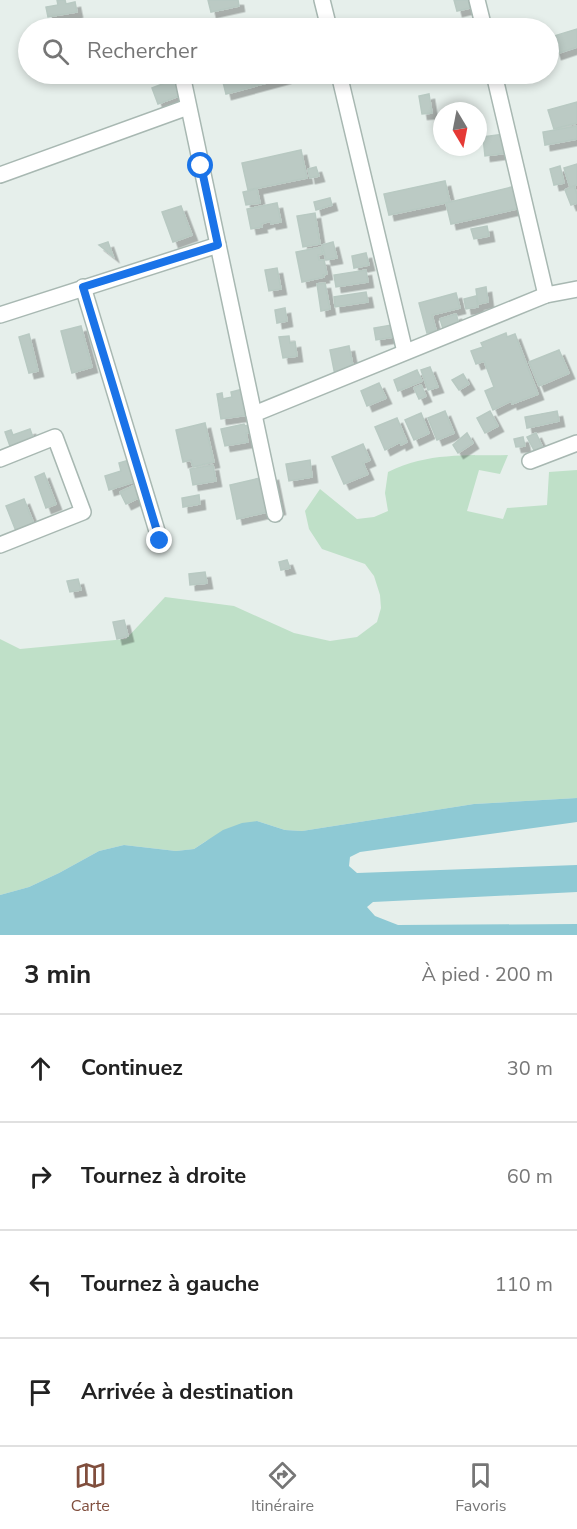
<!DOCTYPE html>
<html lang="fr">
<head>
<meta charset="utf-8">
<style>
  body { margin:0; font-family:"Nunito Sans",sans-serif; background:#f6f6f6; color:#222 }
  .compass { position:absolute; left:433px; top:102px; width:54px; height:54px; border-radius:50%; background:#fff; box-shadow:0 3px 9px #0003; rotate:170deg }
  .stop { position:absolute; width:18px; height:18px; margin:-14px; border:4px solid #1a73e8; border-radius:50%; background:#fff }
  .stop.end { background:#1a73e8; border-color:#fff; box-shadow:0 2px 6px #0008 }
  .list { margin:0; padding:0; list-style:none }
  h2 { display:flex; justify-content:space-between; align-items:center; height:78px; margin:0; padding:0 24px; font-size:26px }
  h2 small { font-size:20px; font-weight:400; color:#767676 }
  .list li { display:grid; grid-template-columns:39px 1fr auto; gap:18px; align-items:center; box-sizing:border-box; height:108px; padding:0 24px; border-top:2px solid #e0e0e0 }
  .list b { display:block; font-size:22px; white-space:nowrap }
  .list em { font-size:20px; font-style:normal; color:#767676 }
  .icon { flex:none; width:33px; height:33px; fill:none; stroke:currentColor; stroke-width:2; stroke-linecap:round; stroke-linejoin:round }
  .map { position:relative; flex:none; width:577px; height:935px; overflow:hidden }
  .search { position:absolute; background:#fff; box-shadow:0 3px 9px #0003; left:18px; right:18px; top:18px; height:66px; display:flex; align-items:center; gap:15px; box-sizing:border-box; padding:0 21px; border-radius:33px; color:#767676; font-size:22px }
  .sheet { height:510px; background:#fff }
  nav { display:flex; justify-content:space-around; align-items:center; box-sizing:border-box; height:84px; border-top:2px solid #e0e0e0; background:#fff; font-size:16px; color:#767676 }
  nav a { display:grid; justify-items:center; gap:3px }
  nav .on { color:#804e3d }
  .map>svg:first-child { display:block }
  .green { fill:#bfe0c8 }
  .water { fill:#8ec9d4 }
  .building { fill:#bbcac4; stroke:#b8c9c2; stroke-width:1.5; filter:url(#shadow) }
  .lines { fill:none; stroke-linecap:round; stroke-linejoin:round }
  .minor-casing { stroke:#a8b8b2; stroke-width:18 }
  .minor { stroke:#fff; stroke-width:15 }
  .route { stroke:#1a73e8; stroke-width:8 }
</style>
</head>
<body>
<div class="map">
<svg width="577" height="935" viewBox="0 0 577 935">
  <defs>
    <filter id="shadow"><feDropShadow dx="5.5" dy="5.5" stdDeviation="0" flood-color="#0004"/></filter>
  </defs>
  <rect width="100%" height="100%" fill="#e6efeb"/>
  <path class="green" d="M508,455L500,474L479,470L467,511L503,519L507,508L547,505L549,472L577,470V798L474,804L302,831L285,830L257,821L206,841L194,849L176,851L124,845L99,851L59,873L29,887L0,895V639L20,649L126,639L165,597L234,606L294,633L330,641L357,637L377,622L381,608L380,595L374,576L365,564L322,549L309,529L305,511L320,489L357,519L374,517L388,511L385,493L388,472C429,452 464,456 508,455Z"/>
  <polygon class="water" points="577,798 577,822 360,852 350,857 349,866 357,873 577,865 577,892 373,902 367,907 375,916 398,925 577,924 577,935 0,935 0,895 29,887 59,873 99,851 124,845 176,851 194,849 223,830 242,823 257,821 285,830 302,831 474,804"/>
  <g class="building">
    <polygon points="57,0 65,0 66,4 75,2 77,12 48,17 46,7 58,5"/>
    <polygon points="208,0 238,0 239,6 211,12"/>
    <polygon points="454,0 468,0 470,8 457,11"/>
    <polygon points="487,19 489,28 457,28 457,25"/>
    <polygon points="577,29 577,47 556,54 551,37"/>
    <polygon points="255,74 283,74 285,78 226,94 223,82"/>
    <polygon points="178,78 184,94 158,104 152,88"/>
    <polygon points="429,94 432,113 422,114 419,96"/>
    <polygon points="577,102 577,123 554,129 548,110"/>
    <polygon points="577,126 577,139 545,145 543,132"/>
    <polygon points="504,134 506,153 485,156 483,137"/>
    <polygon points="301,150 307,178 248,190 242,163"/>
    <polygon points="577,164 577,185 570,187 564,168"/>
    <polygon points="560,166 564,183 554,185 550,169"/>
    <polygon points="316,167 319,176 310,178 308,169"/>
    <polygon points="445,181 450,202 389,215 384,194"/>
    <polygon points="516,186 521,208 451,224 446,203"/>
    <polygon points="574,186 577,194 577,203 571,205 565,190"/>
    <polygon points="257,189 260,203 246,205 243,192"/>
    <polygon points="330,198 332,205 316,210 314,202"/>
    <polygon points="277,203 281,222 271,224 270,221 261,224 262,227 251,229 247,209"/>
    <polygon points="181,206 192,235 173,242 162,212"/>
    <polygon points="315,213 320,244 303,247 297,216"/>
    <polygon points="487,226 489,236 474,239 471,229"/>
    <polygon points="108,242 113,256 99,245"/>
    <polygon points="333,242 337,258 326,260 322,245"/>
    <polygon points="321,247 323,254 318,255 319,260 324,260 327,274 323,275 324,277 302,282 296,252"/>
    <polygon points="366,253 369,265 354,268 352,256"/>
    <polygon points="277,268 281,289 269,291 265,270"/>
    <polygon points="366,270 368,282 336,287 334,275"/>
    <polygon points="325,283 330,309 321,311 317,284"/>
    <polygon points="486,287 488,302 478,304 476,289"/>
    <polygon points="366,292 368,302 335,307 334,297"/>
    <polygon points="456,293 460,308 432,315 436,330 427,333 419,303"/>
    <polygon points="476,296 478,307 466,309 464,299"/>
    <polygon points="285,308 287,321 277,323 275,310"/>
    <polygon points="456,314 460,327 444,332 440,319"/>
    <polygon points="397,324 400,336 376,340 374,328"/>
    <polygon points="81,326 92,367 72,373 61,331"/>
    <polygon points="506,333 507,337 515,334 538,394 512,404 511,401 493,410 485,391 494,387 484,361 476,364 471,351 483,347 481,343"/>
    <polygon points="29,334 38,371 29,373 19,337"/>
    <polygon points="289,336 290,343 295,342 297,356 283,358 279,337"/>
    <polygon points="349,346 354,371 335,375 330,350"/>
    <polygon points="559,350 569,373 539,386 529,362"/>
    <polygon points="430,367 438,387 428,390 421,370"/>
    <polygon points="417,370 422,381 398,391 394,380"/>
    <polygon points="463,374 469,384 459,390 452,380"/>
    <polygon points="379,383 386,398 367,406 361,391"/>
    <polygon points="421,385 426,396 419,399 414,388"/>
    <polygon points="243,389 247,415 221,419 217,394 222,393 223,399 232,397 231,392"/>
    <polygon points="445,411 454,433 437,440 428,418"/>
    <polygon points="490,411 498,426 485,433 477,418"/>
    <polygon points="557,411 559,421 527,428 525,417"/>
    <polygon points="421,413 429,433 414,440 405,420"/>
    <polygon points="397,418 407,442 401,445 400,442 385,450 375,427"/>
    <polygon points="205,423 214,462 193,467 191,460 183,462 176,430"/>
    <polygon points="244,424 245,426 249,425 251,432 246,433 248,442 225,446 221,429"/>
    <polygon points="30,429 34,440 11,449 5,432 11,430 13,435"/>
    <polygon points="467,433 473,443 458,453 453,445"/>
    <polygon points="536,433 543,448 535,452 527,437"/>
    <polygon points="523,437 525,446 516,447 514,439"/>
    <polygon points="363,444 370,460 363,463 368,474 344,484 332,457"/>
    <polygon points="136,458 142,479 109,490 105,476 121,471 119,463"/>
    <polygon points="310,460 312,477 289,481 286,464"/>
    <polygon points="213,465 216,481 193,485 190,469"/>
    <polygon points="44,473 56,504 46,508 35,477"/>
    <polygon points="273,475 280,509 237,519 230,485"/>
    <polygon points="139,483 145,495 126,504 120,492"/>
    <polygon points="199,495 200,504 183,507 182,498"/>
    <polygon points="24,499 34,524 16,531 6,506"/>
    <polygon points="287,560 290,568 281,570 279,562"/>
    <polygon points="205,572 207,583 190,585 189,574"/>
    <polygon points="78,579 81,590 70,592 67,581"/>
    <polygon points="124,620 128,636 117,639 113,622"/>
  </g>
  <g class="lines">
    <defs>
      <g id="minor">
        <polyline points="322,0 329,28"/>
        <polyline points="477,0 484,28"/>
        <polyline points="339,74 405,352"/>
        <polyline points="494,74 546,295"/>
        <polyline points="184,84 275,514"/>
        <polyline points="0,175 188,107"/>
        <polyline points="83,287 160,541"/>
        <polyline points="0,315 218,245"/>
        <polyline points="254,414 546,295 577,289"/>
        <polyline points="0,459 55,437 83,512 0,545"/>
        <polyline points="530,461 577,443"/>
      </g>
    </defs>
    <use href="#minor" class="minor-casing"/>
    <use href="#minor" class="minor"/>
  </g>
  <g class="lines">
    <polyline class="route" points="160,541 83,287 218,245 201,166"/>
  </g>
</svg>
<svg class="compass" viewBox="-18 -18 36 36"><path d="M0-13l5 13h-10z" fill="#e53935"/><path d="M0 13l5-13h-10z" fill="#767676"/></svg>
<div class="stop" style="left:201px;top:166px"></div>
<div class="stop end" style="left:160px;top:541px"></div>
<div class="search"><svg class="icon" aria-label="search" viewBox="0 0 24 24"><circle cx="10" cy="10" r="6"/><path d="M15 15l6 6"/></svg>Rechercher</div>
</div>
<section class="sheet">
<h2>3 min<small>À pied · 200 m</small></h2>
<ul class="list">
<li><svg class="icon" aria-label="ahead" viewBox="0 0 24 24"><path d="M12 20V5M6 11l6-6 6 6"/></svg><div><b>Continuez</b></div><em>30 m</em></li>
<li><svg class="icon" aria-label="right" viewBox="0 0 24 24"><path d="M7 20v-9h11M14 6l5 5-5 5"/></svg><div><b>Tournez à droite</b></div><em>60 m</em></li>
<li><svg class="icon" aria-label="left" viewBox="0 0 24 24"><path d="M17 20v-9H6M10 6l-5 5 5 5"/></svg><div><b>Tournez à gauche</b></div><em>110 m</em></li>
<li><svg class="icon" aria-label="arrive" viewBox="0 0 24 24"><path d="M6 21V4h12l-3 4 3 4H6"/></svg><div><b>Arrivée à destination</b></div></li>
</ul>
</section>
<nav>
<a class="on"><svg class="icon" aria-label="map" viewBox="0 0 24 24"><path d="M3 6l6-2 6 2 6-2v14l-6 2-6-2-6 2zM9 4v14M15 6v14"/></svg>Carte</a>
<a><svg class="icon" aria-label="directions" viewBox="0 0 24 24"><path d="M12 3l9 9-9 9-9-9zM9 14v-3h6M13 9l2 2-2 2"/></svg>Itinéraire</a>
<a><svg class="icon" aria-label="saved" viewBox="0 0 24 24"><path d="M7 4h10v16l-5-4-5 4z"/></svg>Favoris</a>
</nav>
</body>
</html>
